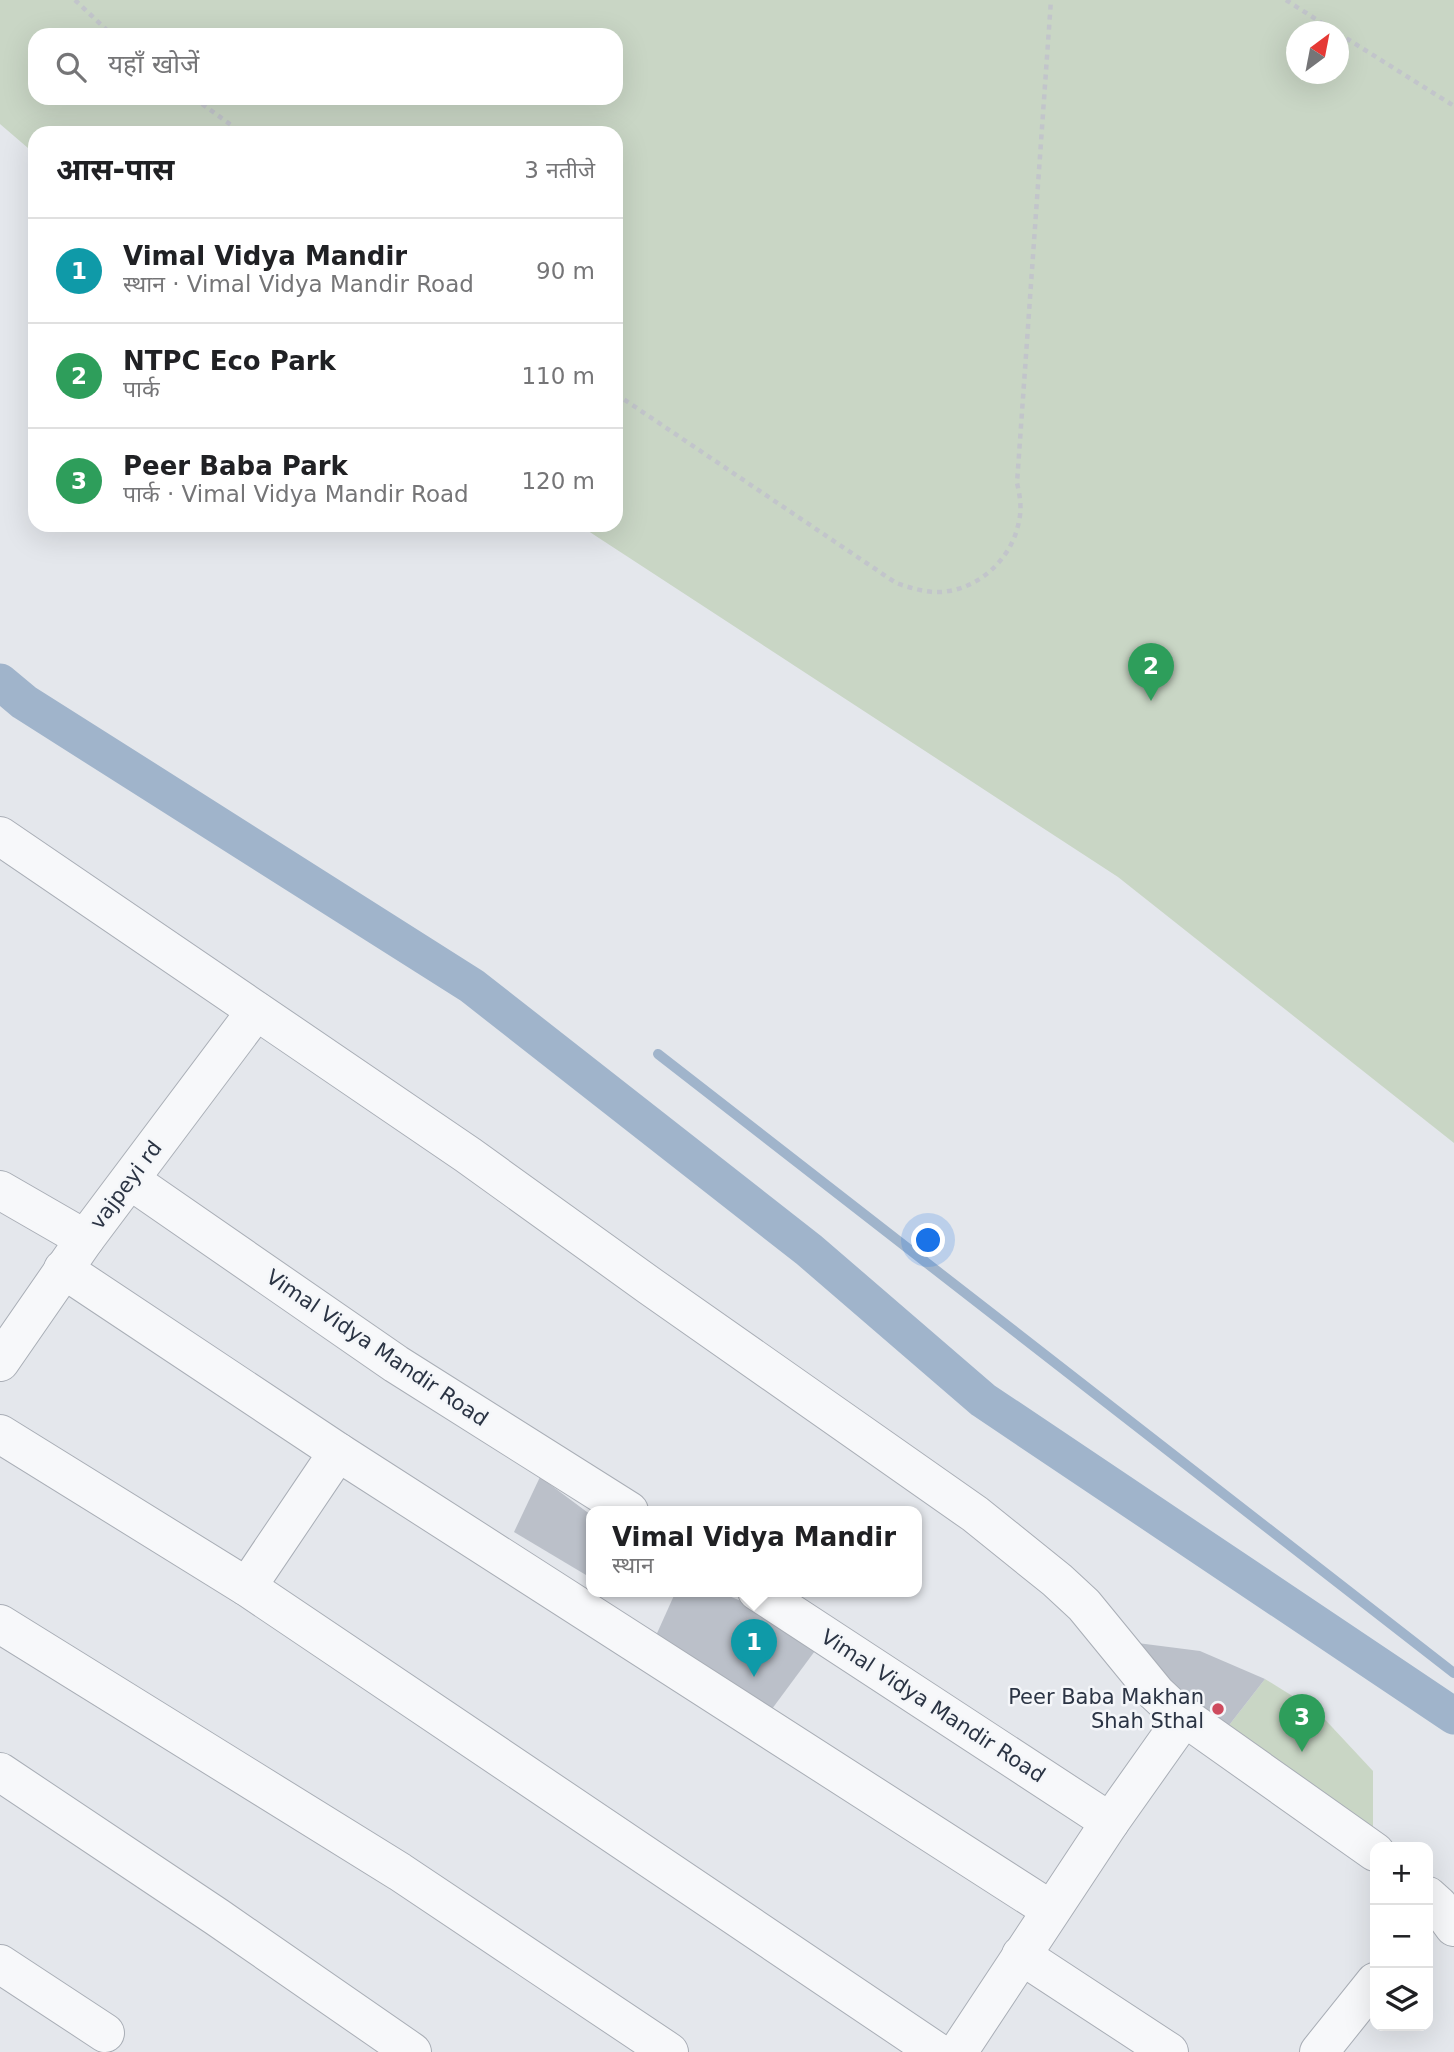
<!DOCTYPE html>
<html lang="hi">
<head>
<meta charset="utf-8">
<style>
  body { margin:0; font-family:"DejaVu Sans","Noto Sans Devanagari",sans-serif; background:#f6f6f6; color:#202124 }
  .controls { position:absolute; right:21px; bottom:21px; display:grid; overflow:hidden; border-radius:14px; box-shadow:0 7px 28px #0002 }
  .controls button { width:63px; height:63px; display:grid; place-items:center; padding:0; border:0; border-bottom:2px solid #e0e0e0; background:#fff; color:#202124; font:35px sans-serif }
  .compass { position:absolute; left:1286px; top:21px; width:63px; height:63px; border-radius:50%; background:#fff; box-shadow:0 7px 28px #0002; rotate:32deg }
  .you { position:absolute; left:929px; top:1241px; width:24px; height:24px; margin:-18px; border:5px solid #fff; border-radius:50%; background:#1a73e8; box-shadow:0 0 0 10px #1a73e833 }
  .badge { display:grid; place-items:center; width:46px; height:46px; border-radius:50%; background:#7c3aed; color:#fff; font-size:23px; font-weight:700 }
  .pin { position:absolute; translate:-50% -58px; filter:drop-shadow(0 2px 4px #0008) }
  .pin::after { content:''; position:absolute; top:37px; width:24px; height:21px; background:inherit; clip-path:polygon(0 0,100% 0,50% 100%) }
  .popup { position:absolute; left:586px; top:1506px; width:336px; height:91px; box-sizing:border-box; display:grid; place-content:center; border-radius:14px; background:#fff; filter:drop-shadow(0 2px 5px #0005); font-size:23px; white-space:nowrap; color:#757577 }
  .popup b { font-size:26px; color:#202124 }
  .popup::after { content:''; position:absolute; left:50%; top:100%; margin-left:-14px; border:14px solid transparent; border-top-color:#fff }
  .list { margin:0; padding:0; list-style:none }
  h2 { display:flex; justify-content:space-between; align-items:center; height:91px; margin:0; padding:0 28px; font-size:30px }
  h2 small { font-size:23px; font-weight:400; color:#757577 }
  .list li { display:grid; grid-template-columns:46px 1fr auto; gap:21px; align-items:center; box-sizing:border-box; height:105px; padding:0 28px; border-top:2px solid #e0e0e0 }
  .list b { display:block; font-size:26px; white-space:nowrap }
  .list p { margin:0; font-size:23px; white-space:nowrap; color:#757577 }
  .list em { font-size:23px; font-style:normal; color:#757577 }
  .icon { flex:none; width:38px; height:38px; fill:none; stroke:currentColor; stroke-width:2; stroke-linecap:round; stroke-linejoin:round }
  .map { position:relative; flex:none; width:1454px; height:2052px; overflow:hidden }
  .search { position:absolute; background:#fff; box-shadow:0 7px 28px #0002; left:28px; top:28px; width:595px; height:77px; display:flex; align-items:center; gap:18px; box-sizing:border-box; padding:0 24px; border-radius:21px; color:#757577; font-size:26px }
  .panel { position:absolute; background:#fff; box-shadow:0 7px 28px #0002; left:28px; top:126px; width:595px; height:406px; border-radius:21px }
  .map>svg:first-child { display:block }
  .green { fill:#c9d6c5; fill-rule:evenodd }
  .lines { fill:none; stroke-linecap:round; stroke-linejoin:round }
  .stream { stroke:#a0b4cb; stroke-width:10 }
  .canal { stroke:#a0b4cb; stroke-width:37 }
  .building { fill:#bbc0c9 }
  .minor-casing { stroke:#a9aeb6; stroke-width:40 }
  .tertiary-casing { stroke:#a9aeb6; stroke-width:40 }
  .path { stroke:#c2c5cb; stroke-width:4.5; stroke-dasharray:5 5; stroke-linecap:butt }
  .minor { stroke:#f7f8fa; stroke-width:38 }
  .tertiary { stroke:#f7f8fa; stroke-width:38 }
  .poi-dot { fill:#ce4b5e; stroke:#f4f6f9; stroke-width:2.5 }
  .labels { text-anchor:middle; dominant-baseline:central; stroke-width:5; stroke-linejoin:round; paint-order:stroke }
  .street-label { font-size:21px; fill:#2b3444; stroke:#f4f6f9 }
  .poi-label { font-size:21px; fill:#2b3444; stroke:#f4f6f9; text-anchor:end }
</style>
</head>
<body>
<div class="map">
<svg width="1454" height="2052" viewBox="0 0 1454 2052">
  <rect width="100%" height="100%" fill="#e4e7ec"/>
  <g class="green">
    <path d="M0,0H1454V1143L1118,877L579,525H616V133H35V154L0,124ZM1296,32H1338V74H1296ZM35,35H616V98H35Z"/>
    <polygon points="1265,1679 1318,1712 1373,1771 1373,1841 1223,1733"/>
  </g>
  <g class="lines">
    <polyline class="stream" points="658,1054 1454,1673"/>
    <polyline class="canal" points="0,682 24,702 472,986 809,1250 983,1400 1454,1716"/>
  </g>
  <g class="building">
    <polygon points="540,1477 591,1515 591,1578 514,1532"/>
    <polygon points="676,1591 717,1591 826,1636 769,1713 654,1640"/>
    <polygon points="1114,1640 1200,1651 1265,1679 1223,1733"/>
  </g>
  <g class="lines">
    <defs>
      <g id="minor">
        <polyline points="130,1180 396,1364 629,1511"/>
        <polyline points="0,1190 85,1239"/>
        <polyline points="63,1269 338,1452 1051,1910"/>
        <polyline points="0,1362 85,1239 256,1011"/>
        <polyline points="0,1434 247,1587 937,2052"/>
        <polyline points="247,1587 338,1452"/>
        <polyline points="757,1591 1110,1822"/>
        <polyline points="0,1624 400,1872 669,2052"/>
        <polyline points="0,1772 217,1917 412,2052"/>
        <polyline points="1021,1955 1169,2052"/>
        <polyline points="0,1964 105,2033"/>
        <polyline points="958,2052 1110,1822 1185,1716"/>
        <polyline points="1319,2052 1375,1982"/>
      </g>
      <g id="tertiary">
        <polyline points="0,836 468,1155 650,1286 975,1514 1057,1580 1084,1605 1156,1693 1173,1709 1375,1852"/>
        <polyline points="1428,1896 1438,1905 1454,1927"/>
      </g>
    </defs>
    <use href="#minor" class="minor-casing"/>
    <use href="#tertiary" class="tertiary-casing"/>
    <g class="path">
      <polyline points="75,0 112,35"/>
      <polyline points="1286,0 1336,32"/>
      <polyline points="1338,33 1454,106"/>
      <polyline points="194,98 242,133"/>
      <path d="M616,394L896,583C908,587 920,591 933,592C974,594 1012,561 1019,521C1022,508 1020,496 1017,483L1051,0"/>
    </g>
    <use href="#minor" class="minor"/>
    <use href="#tertiary" class="tertiary"/>
  </g>
  <circle class="poi-dot" cx="1218" cy="1709" r="7"/>
  <g class="labels">
    <g class="street-label">
      <text transform="translate(126 1185) rotate(-53)">vajpeyi rd</text>
      <text transform="translate(377 1348) rotate(34)">Vimal Vidya Mandir Road</text>
      <text transform="translate(933 1706) rotate(33)">Vimal Vidya Mandir Road</text>
    </g>
    <g class="poi-label">
      <text x="1204" y="1697">Peer Baba Makhan<tspan x="1204" dy="24">Shah Sthal</tspan></text>
    </g>
  </g>
</svg>
<div class="controls">
<button>+</button>
<button>−</button>
<button><svg class="icon" aria-label="layers" viewBox="0 0 24 24"><path d="M12 4l9 5-9 5-9-5zM3 14l9 5 9-5"/></svg></button>
</div>
<svg class="compass" viewBox="-18 -18 36 36"><path d="M0-13l5 13h-10z" fill="#e53935"/><path d="M0 13l5-13h-10z" fill="#757577"/></svg>
<div class="you"></div>
<div class="pin badge" style="left:754px;top:1677px;background:#0f9aa8">1</div>
<div class="popup"><b>Vimal Vidya Mandir</b>स्थान</div>
<div class="pin badge" style="left:1151px;top:701px;background:#2e9e5b">2</div>
<div class="pin badge" style="left:1302px;top:1752px;background:#2e9e5b">3</div>
<div class="search"><svg class="icon" aria-label="search" viewBox="0 0 24 24"><circle cx="10" cy="10" r="6"/><path d="M15 15l6 6"/></svg>यहाँ खोजें</div>
<section class="panel">
<h2>आस-पास<small>3 नतीजे</small></h2>
<ul class="list">
<li><span class="badge" style="background:#0f9aa8">1</span><div><b>Vimal Vidya Mandir</b><p>स्थान · Vimal Vidya Mandir Road</p></div><em>90 m</em></li>
<li><span class="badge" style="background:#2e9e5b">2</span><div><b>NTPC Eco Park</b><p>पार्क</p></div><em>110 m</em></li>
<li><span class="badge" style="background:#2e9e5b">3</span><div><b>Peer Baba Park</b><p>पार्क · Vimal Vidya Mandir Road</p></div><em>120 m</em></li>
</ul>
</section>
</div>
</body>
</html>
